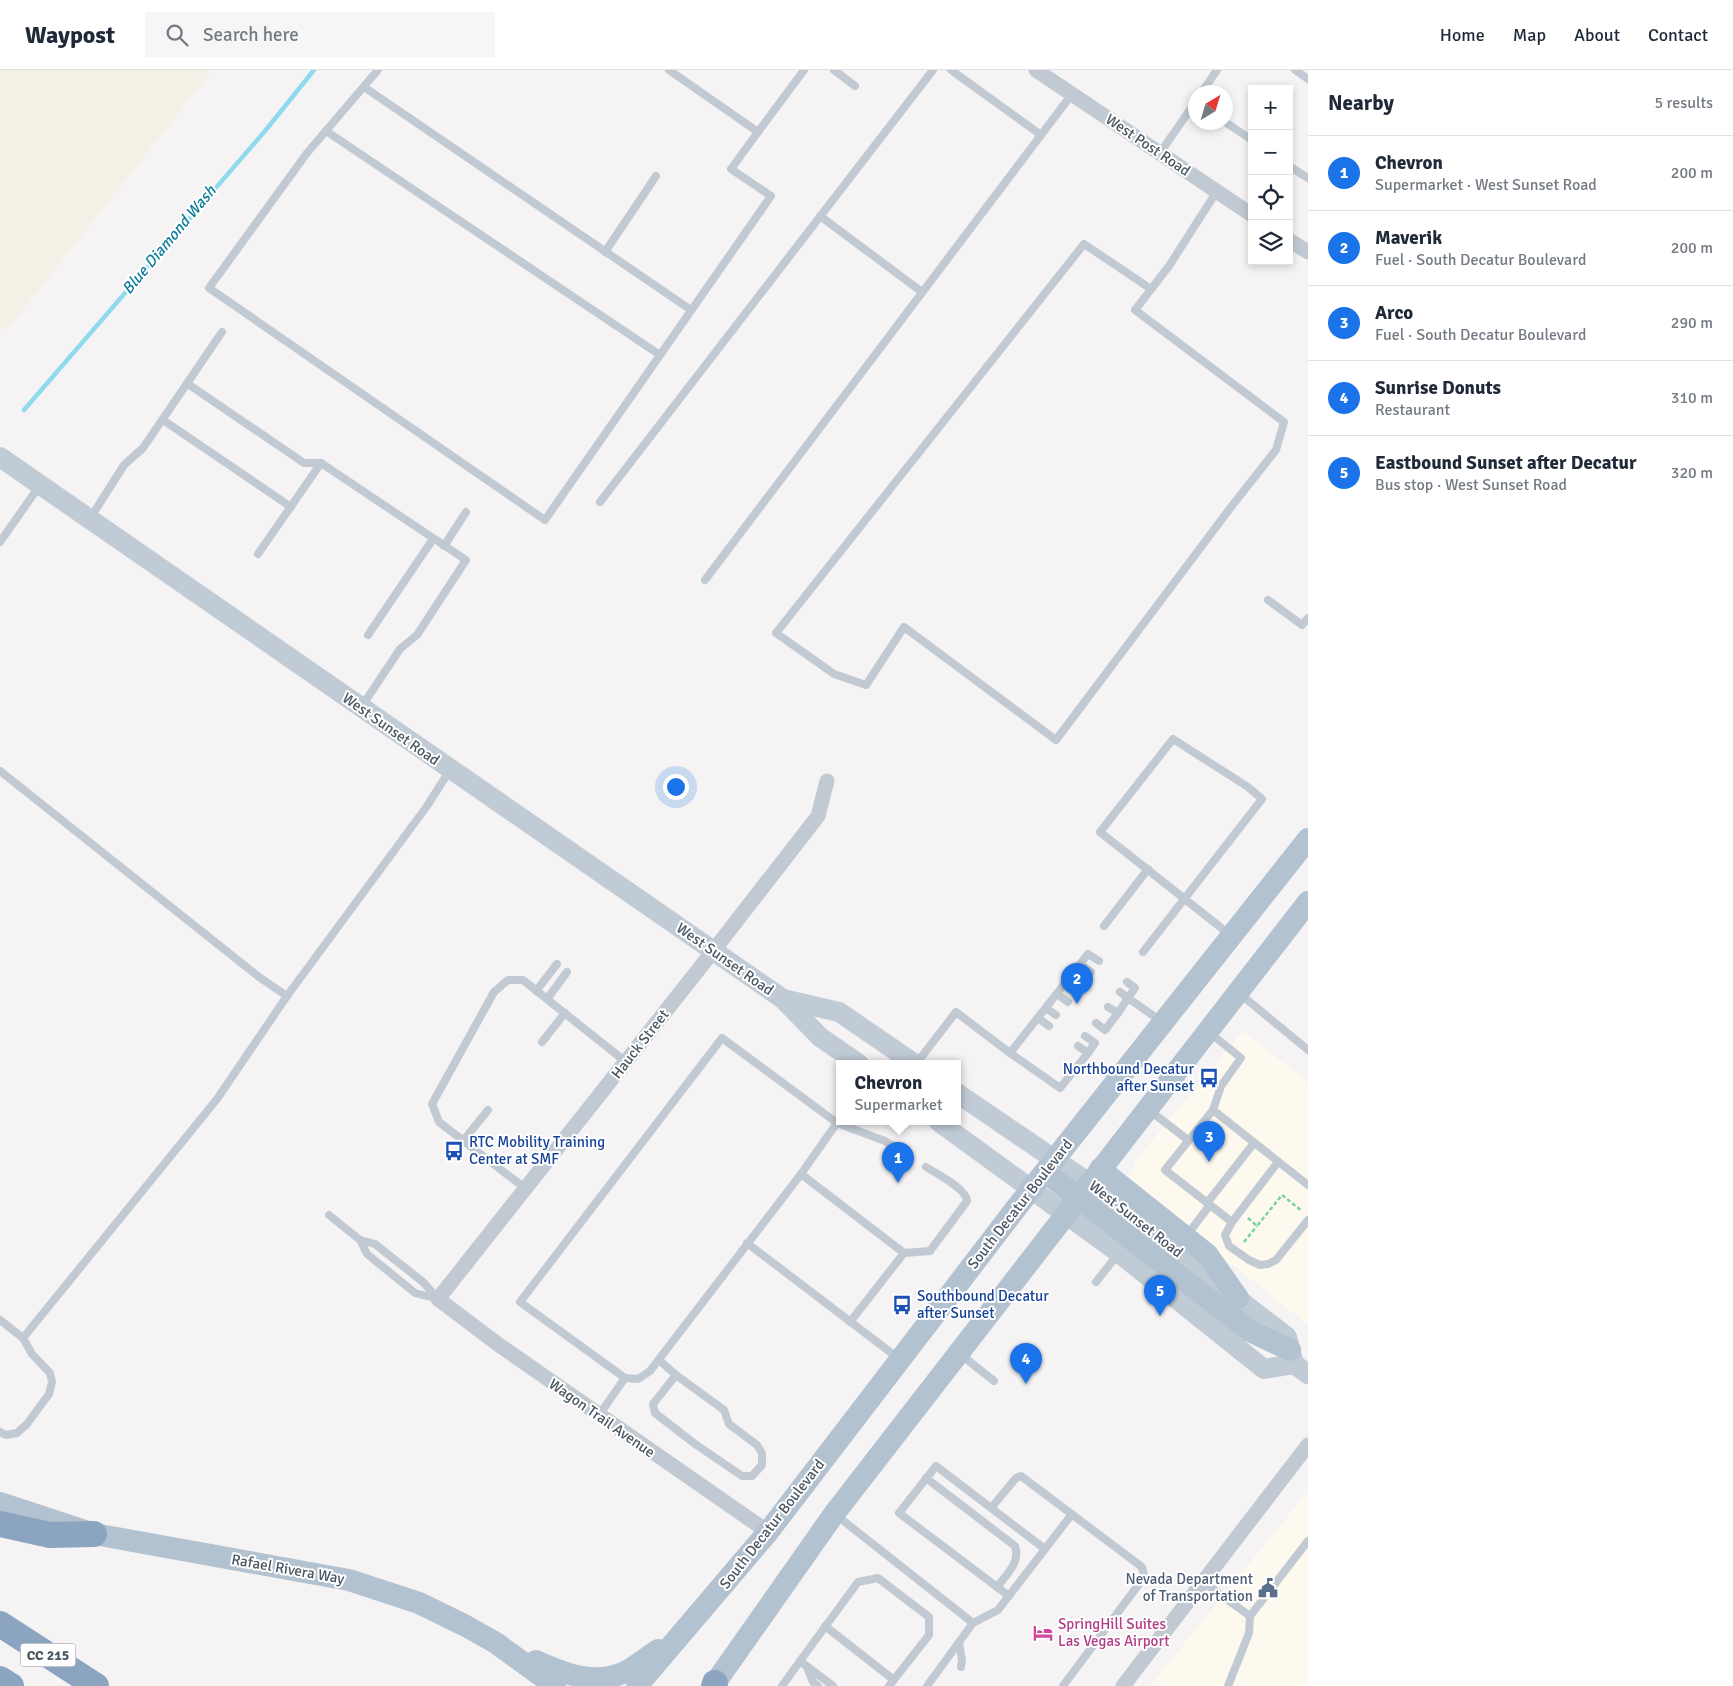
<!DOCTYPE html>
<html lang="en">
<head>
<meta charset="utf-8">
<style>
  body { margin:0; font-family:Signika,sans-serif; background:#f6f6f7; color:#1f2937 }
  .controls { position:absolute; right:15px; top:15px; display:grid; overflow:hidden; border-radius:0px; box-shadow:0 2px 8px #0003 }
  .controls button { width:45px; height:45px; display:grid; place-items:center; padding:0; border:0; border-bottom:1px solid #e0e1e3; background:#fff; color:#1f2937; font:25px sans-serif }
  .compass { position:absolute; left:1188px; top:15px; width:45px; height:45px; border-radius:50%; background:#fff; box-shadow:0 2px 8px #0003; rotate:38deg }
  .you { position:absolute; left:675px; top:716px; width:18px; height:18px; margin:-12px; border:4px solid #fff; border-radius:50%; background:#1a73e8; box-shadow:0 0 0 8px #1a73e833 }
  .badge { display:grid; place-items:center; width:32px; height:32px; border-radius:50%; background:#1a73e8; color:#fff; font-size:16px; font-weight:700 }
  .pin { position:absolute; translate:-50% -41px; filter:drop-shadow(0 1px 2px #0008) }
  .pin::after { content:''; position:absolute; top:26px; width:18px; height:15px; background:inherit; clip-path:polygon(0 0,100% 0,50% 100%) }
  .popup { position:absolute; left:836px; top:990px; width:125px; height:65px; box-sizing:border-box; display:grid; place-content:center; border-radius:0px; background:#fff; filter:drop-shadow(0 1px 4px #0005); font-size:16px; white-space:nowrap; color:#747a83 }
  .popup b { font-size:19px; color:#1f2937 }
  .popup::after { content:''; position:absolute; left:50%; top:100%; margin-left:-10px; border:10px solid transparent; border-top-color:#fff }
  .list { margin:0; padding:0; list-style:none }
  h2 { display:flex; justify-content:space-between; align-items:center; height:65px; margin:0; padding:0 20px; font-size:21px }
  h2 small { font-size:16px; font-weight:400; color:#747a83 }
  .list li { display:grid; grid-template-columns:32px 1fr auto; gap:15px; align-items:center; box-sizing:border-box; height:75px; padding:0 20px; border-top:1px solid #e0e1e3 }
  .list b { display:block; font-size:19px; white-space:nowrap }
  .list p { margin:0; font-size:16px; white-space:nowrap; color:#747a83 }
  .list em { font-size:16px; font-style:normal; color:#747a83 }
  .icon { flex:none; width:28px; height:28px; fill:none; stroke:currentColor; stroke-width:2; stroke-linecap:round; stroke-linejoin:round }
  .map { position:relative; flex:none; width:1308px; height:1616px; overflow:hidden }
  header { display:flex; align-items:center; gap:30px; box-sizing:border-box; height:70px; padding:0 25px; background:#fff; border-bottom:1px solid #e0e1e3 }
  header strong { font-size:24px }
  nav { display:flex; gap:28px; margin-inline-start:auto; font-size:18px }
  .search { width:350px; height:45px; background:#f6f6f7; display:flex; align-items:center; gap:12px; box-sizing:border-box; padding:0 18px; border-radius:0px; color:#747a83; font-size:19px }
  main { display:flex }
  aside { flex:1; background:#fff }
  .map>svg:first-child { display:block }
  .commercial { fill:#fdf9ef }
  .sand { fill:#f5f0e5 }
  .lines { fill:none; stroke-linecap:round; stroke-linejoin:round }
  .stream { stroke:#90daee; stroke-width:4.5 }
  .path { stroke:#7ad0a6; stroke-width:2.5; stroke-dasharray:4 2.5; stroke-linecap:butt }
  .service { stroke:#c1cad2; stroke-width:8 }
  .minor { stroke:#c1cad2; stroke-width:15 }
  .secondary { stroke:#c1cbd6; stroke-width:20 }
  .primary { stroke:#b3c2d1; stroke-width:22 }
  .motorway { stroke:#8ba5c1; stroke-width:26 }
  .labels { text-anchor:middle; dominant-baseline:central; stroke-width:4; stroke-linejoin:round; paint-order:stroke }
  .shield { fill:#fff; stroke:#808990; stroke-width:1 }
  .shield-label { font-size:14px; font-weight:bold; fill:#4a5661 }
  .street-label { font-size:15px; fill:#4a5661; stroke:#fff }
  .transit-label { font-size:15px; fill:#164399; stroke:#fff; text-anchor:start }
  .service-label { font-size:15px; fill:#4e5e75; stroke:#fff; text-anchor:end }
  .hotel-label { font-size:15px; fill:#b23c85; stroke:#fff; text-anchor:start }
  .water-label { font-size:16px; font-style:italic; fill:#0c7c9b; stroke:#fff }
</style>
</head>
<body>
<header>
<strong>Waypost</strong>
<div class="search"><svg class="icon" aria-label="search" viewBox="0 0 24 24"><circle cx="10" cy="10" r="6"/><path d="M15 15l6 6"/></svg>Search here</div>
<nav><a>Home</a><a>Map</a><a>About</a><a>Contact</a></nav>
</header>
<main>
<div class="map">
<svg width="1308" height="1616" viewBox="0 0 1308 1616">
  <rect width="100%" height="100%" fill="#f5f3f3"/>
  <g class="commercial">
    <polygon points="1243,961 1308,1012 1308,1255 1142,1123 1129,1106 1136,1090"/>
    <polygon points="1308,1421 1308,1616 1150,1616"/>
  </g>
  <polygon class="sand" points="0,0 212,0 18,246 0,262"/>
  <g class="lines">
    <polyline class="stream" points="24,340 265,61 314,0"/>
    <g class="path">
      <polyline points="1248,1148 1257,1156 1282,1125 1302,1141"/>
      <polyline points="1244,1172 1257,1156"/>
    </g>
    <g class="service">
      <polyline points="378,0 307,83 209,218 545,450 771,126 731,99 758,62"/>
      <polyline points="669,0 758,62 804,0"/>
      <polyline points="834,0 855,16"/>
      <polyline points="951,0 1041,65"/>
      <polyline points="1295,0 1308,9"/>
      <polyline points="364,17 691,240"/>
      <polyline points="1202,22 1217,0"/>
      <polyline points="1225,52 1252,70"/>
      <polyline points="326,61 660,285"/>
      <polyline points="1160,83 1196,31"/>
      <polyline points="1289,96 1308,108"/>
      <polyline points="820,146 922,222"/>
      <polyline points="605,182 656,106"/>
      <polyline points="1151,219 1084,174 776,563 834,604 866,615 904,557 1056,670 1231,437 1276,380 1284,352 1135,240 1169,196 1217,121"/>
      <polyline points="188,314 304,393 321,393 466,490 417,565 400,579 362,636"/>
      <polyline points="163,350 291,437"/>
      <polyline points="600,432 933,0"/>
      <polyline points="91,447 124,395 143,378 222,262"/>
      <polyline points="0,472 40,415"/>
      <polyline points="444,476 466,442"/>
      <polyline points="258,484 321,393"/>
      <polyline points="705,510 1072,24"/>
      <polyline points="1268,530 1302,555 1308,548"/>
      <polyline points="368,565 433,469"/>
      <polyline points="0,701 259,907 287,926"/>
      <polyline points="1104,856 1148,799"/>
      <polyline points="1143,882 1262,729 1248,717 1173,669 1100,762 1229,864"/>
      <polyline points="1080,894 1091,902"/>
      <polyline points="1068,909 1079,916"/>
      <polyline points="1127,912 1135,918 1128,928 1161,951"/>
      <polyline points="536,921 557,894"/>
      <polyline points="1239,923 1308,980"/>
      <polyline points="1057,924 1068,932"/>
      <polyline points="547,929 567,902"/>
      <polyline points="1046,938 1056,945"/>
      <polyline points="1118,943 1128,928 1120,922"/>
      <polyline points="1038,948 1049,956"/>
      <polyline points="1096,953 1105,960 1118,943 1108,937"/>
      <polyline points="1209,962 1241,988 1221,1016 1213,1040 1165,1100 1232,1152 1278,1092"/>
      <polyline points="542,972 565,943"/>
      <polyline points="1078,976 1088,983 1095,973 1085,966"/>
      <polyline points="1010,983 1060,1018 1088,983"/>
      <polyline points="916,994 956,942 1010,983 1088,884 1099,891"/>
      <polyline points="1149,1040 1188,1070"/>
      <polyline points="1213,1040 1308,1115"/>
      <polyline points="463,1071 488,1040"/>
      <polyline points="801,1104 904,1183 850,1252"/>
      <polyline points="526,1119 439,1052 432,1034 494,922 508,910 523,910 626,992"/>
      <polyline points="1207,1133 1254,1073"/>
      <polyline points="329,1145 360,1170 375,1174 423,1212 438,1229"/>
      <polyline points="1232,1152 1225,1165 1229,1176 1249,1190 1260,1195 1268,1194 1276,1190 1308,1150"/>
      <polyline points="1187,1165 1210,1135"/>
      <polyline points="360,1170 367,1184 415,1223 438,1229"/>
      <polyline points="747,1173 898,1288"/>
      <path d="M904,1183L930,1181L967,1131C967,1119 937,1104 926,1097"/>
      <polyline points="1096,1212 1118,1184"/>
      <polyline points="0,1250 23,1268 217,1029 287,926 427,736 450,700"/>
      <polyline points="960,1284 994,1311"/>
      <polyline points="659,1290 676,1305 724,1340 729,1354 757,1375 762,1383 762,1395 752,1406 742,1406 695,1374 655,1343 653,1334 676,1305"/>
      <polyline points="625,1308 520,1232 722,968 837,1053 885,1071 898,1079"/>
      <polyline points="599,1345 625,1308 638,1309 650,1301 801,1104 839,1050"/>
      <polyline points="0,1362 6,1365 17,1363 27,1354 49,1324 52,1312 50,1303 32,1284 23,1268"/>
      <path d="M926,1408L1015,1476C1021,1492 1006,1505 997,1517"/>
      <polyline points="991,1438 1016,1408 1021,1406 1142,1497 1144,1505 1139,1514 1063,1616"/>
      <polyline points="836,1445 973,1553 998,1540 1072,1444"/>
      <polyline points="1203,1512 1250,1546 1308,1471"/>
      <polyline points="1009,1526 899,1443 936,1396 1045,1479"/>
      <polyline points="825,1556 894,1610"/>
      <polyline points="959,1573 962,1590 961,1597"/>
      <polyline points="807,1597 813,1612 818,1616"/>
      <polyline points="782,1616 800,1591"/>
      <polyline points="833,1616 800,1591 858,1512 878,1508 929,1547 929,1565 889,1616"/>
      <polyline points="927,1616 973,1553"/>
      <polyline points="1228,1616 1249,1563 1250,1546"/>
    </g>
    <g class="minor">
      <polyline points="1036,0 1252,145"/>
      <polyline points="1289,170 1308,182"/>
      <polyline points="768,1462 499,1275 438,1229 714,880 818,746 827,711"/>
      <polyline points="1123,1616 1308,1375"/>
    </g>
    <g class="secondary">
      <polyline points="0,387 783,929 820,967 859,994"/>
      <polyline points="783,929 839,942 915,994"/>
      <polyline points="957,1023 1089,1113 1287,1267 1294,1294 1308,1304"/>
      <polyline points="939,1052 1119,1183 1264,1299 1294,1294"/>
    </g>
    <g class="primary">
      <polyline points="1100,1099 1207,1184 1238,1228"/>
      <polyline points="1045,1102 1250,1261 1290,1280"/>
      <polyline points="0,1433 94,1464 349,1510 419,1533 466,1556 496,1573 555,1616"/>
      <path d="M536,1591C565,1604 594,1616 625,1602C637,1596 647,1587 658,1580"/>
      <polyline points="637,1616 768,1462 1017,1137 1308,769"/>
      <polyline points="713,1616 834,1444 1308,832"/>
    </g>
    <g class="motorway">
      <polyline points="0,1454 50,1465 94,1464"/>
      <polyline points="0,1554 96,1616"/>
      <polyline points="0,1609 11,1616"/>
      <polyline points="714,1616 715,1613"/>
    </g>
  </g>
  <defs>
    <symbol id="bus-bare" viewBox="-9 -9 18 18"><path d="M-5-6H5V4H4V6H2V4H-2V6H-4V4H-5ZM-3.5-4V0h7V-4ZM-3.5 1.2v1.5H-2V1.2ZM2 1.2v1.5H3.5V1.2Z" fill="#1a4fb4" stroke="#fff" stroke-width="2.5" paint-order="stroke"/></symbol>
    <symbol id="civic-bare" viewBox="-9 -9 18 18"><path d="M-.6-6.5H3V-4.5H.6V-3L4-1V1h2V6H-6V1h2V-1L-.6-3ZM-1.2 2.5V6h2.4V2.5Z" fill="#5c6f8a" stroke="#fff" stroke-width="2.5" paint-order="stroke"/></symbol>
    <symbol id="hotel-bare" viewBox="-9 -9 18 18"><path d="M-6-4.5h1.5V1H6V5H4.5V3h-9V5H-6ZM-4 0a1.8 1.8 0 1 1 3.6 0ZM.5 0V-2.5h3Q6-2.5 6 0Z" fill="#d1479c" stroke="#fff" stroke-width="2.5" paint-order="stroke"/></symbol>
  </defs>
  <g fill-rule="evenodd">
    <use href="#bus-bare" x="1195" y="994" width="28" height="28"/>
    <use href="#bus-bare" x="440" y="1067" width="28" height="28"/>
    <use href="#bus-bare" x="888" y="1221" width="28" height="28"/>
    <use href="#civic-bare" x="1254" y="1504" width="28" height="28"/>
    <use href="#hotel-bare" x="1029" y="1549" width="28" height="28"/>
  </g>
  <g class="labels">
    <rect class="shield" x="20.5" y="1573.5" width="55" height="23" rx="4"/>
    <g class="shield-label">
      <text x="48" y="1585">CC 215</text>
    </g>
    <g class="street-label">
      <text transform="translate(1148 75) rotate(34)">West Post Road</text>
      <text transform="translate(391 659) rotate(35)">West Sunset Road</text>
      <text transform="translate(725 889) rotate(35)">West Sunset Road</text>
      <text transform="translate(640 974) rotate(-52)">Hauck Street</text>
      <text transform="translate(1020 1134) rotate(-52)">South Decatur Boulevard</text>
      <text transform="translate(1136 1149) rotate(38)">West Sunset Road</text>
      <text transform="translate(602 1348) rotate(35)">Wagon Trail Avenue</text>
      <text transform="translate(772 1454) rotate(-52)">South Decatur Boulevard</text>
      <text transform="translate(288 1499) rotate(10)">Rafael Rivera Way</text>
    </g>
    <g class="transit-label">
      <text x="1194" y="999" text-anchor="end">Northbound Decatur<tspan x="1194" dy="17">after Sunset</tspan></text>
      <text x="469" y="1072">RTC Mobility Training<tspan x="469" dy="17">Center at SMF</tspan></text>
      <text x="917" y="1226">Southbound Decatur<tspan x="917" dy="17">after Sunset</tspan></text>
    </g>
    <g class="service-label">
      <text x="1253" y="1509">Nevada Department<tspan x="1253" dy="17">of Transportation</tspan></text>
    </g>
    <g class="hotel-label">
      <text x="1058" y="1554">SpringHill Suites<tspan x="1058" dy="17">Las Vegas Airport</tspan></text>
    </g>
    <g class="water-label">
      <text transform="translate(169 170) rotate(-50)">Blue Diamond Wash</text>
    </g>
  </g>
</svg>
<div class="controls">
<button>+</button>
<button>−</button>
<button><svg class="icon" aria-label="locate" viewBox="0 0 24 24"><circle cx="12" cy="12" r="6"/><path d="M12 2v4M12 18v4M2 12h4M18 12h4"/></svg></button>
<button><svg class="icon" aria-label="layers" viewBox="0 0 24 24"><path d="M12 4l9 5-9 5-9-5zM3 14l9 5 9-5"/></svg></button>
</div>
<svg class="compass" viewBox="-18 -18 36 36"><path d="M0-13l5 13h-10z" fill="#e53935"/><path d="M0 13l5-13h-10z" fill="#747a83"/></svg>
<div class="you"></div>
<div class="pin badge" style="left:898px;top:1113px">1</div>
<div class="popup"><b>Chevron</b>Supermarket</div>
<div class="pin badge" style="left:1077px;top:934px">2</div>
<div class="pin badge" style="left:1209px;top:1092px">3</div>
<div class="pin badge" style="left:1026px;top:1314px">4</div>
<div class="pin badge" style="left:1160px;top:1246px">5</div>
</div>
<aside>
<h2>Nearby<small>5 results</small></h2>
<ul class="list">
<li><span class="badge">1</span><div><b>Chevron</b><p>Supermarket · West Sunset Road</p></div><em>200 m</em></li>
<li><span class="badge">2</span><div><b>Maverik</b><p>Fuel · South Decatur Boulevard</p></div><em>200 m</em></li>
<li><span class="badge">3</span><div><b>Arco</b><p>Fuel · South Decatur Boulevard</p></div><em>290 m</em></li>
<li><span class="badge">4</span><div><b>Sunrise Donuts</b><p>Restaurant</p></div><em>310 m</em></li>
<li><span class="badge">5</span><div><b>Eastbound Sunset after Decatur</b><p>Bus stop · West Sunset Road</p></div><em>320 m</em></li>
</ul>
</aside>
</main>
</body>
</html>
